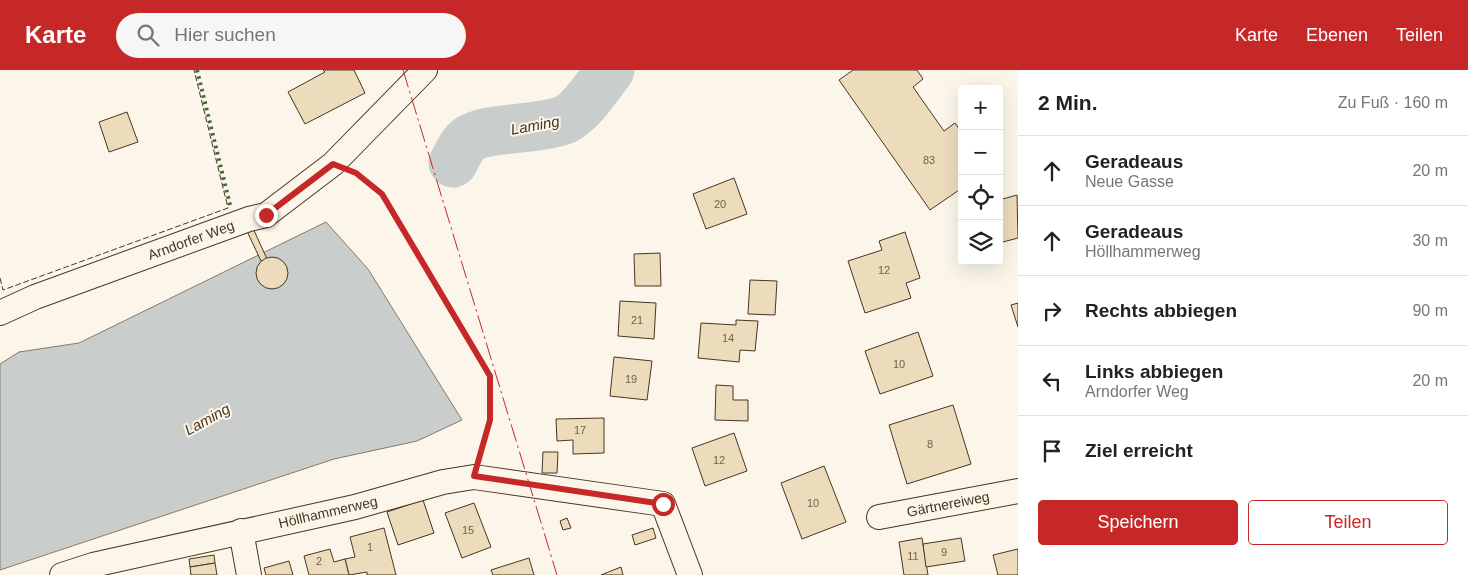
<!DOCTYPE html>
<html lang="de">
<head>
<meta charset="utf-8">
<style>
  body { margin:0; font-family:Helvetica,sans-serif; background:#f6f6f6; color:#222 }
  .controls { position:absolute; right:15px; top:15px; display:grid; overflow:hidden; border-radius:5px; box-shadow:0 5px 20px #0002 }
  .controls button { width:45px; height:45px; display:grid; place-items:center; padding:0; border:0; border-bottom:1px solid #e0e0e0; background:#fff; color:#222; font:25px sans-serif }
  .stop { position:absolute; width:15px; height:15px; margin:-11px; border:4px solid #c62828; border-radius:50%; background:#fff }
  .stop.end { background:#c62828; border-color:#fff; box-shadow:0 1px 5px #0008 }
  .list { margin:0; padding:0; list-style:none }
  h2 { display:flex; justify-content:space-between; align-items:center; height:65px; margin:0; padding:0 20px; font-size:21px }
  h2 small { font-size:16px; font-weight:400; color:#767676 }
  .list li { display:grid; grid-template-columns:32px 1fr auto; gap:15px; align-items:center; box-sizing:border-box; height:70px; padding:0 20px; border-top:1px solid #e0e0e0 }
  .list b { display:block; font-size:19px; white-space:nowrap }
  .list p { margin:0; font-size:16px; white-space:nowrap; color:#767676 }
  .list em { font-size:16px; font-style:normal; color:#767676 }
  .actions { display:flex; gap:10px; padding:15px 20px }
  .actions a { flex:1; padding:11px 0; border:1px solid #c62828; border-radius:5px; text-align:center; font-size:18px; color:#c62828 }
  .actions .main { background:#c62828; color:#fff }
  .icon { flex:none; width:28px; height:28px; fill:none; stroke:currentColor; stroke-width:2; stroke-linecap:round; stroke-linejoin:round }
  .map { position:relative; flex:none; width:1018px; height:505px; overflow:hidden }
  header { display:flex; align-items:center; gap:30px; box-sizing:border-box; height:70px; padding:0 25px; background:#c62828; color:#fff }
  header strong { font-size:24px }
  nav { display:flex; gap:28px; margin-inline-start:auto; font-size:18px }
  .search { width:350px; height:45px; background:#f6f6f6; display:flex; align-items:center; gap:12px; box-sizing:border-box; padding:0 18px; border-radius:28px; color:#767676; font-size:19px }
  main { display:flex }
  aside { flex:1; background:#fff }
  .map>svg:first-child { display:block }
  .water { fill:#c9cecd; stroke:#887966 }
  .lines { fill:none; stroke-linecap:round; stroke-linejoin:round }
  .river { stroke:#c9cecd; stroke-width:49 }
  .building { fill:#ecdcbc; stroke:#4a3520 }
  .street-casing { stroke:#4a3520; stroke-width:26 }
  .path { stroke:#7f6f5c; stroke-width:3; stroke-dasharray:4 2.5; stroke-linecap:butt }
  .street { stroke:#fbf6e9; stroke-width:24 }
  .hedge { stroke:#436837; stroke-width:4; stroke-dasharray:2.5 4; stroke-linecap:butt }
  .fence { stroke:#4a3520; stroke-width:1; stroke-dasharray:6 2.5; stroke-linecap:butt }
  .power { stroke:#c62828; stroke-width:1; stroke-dasharray:18 4 2.5 4; stroke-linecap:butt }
  .route { stroke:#c62828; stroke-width:6 }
  .labels { text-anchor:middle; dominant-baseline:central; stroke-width:4; stroke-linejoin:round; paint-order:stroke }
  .number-label { font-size:11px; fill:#725f47 }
  .street-label { font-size:14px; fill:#4a3520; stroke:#fbf6e9 }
  .water-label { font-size:15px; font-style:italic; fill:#4a3520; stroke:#fbf6e9 }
</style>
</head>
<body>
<header>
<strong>Karte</strong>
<div class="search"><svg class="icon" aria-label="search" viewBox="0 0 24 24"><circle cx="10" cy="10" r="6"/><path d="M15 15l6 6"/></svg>Hier suchen</div>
<nav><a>Karte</a><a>Ebenen</a><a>Teilen</a></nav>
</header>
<main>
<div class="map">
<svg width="1018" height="505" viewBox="0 0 1018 505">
  <rect width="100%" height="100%" fill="#fbf6e9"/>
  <g class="water">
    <path d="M599,0H621C611,16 600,33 586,46C563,68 515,70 484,71L482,50C501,50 524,52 542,47C565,39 587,20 599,0Z"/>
    <polygon points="326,152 368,199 462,350 417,371 334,389 0,500 0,294 19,282 79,273"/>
  </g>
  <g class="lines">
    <path class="river" d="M453,93C457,86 462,74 468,70C485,56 539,61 566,49C581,42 600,13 610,0"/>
  </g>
  <g class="building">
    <polygon points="323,0 354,0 365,23 305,54 288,22 325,2"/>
    <polygon points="853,0 917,0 923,9 913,17 944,61 955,53 962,63 962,118 930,140 839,10"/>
    <polygon points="127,42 138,72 109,82 99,52"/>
    <polygon points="734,108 747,144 706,159 693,124"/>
    <polygon points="1017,125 1018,168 999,173 999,130"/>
    <polygon points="252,156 267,189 261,191 246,159"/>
    <polygon points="905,162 920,208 906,213 911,228 865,243 848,191 882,180 879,171"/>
    <polygon points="660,183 661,216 635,216 634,184"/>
    <circle cx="272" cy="203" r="16"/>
    <polygon points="750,210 777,211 775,245 748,244"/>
    <polygon points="620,231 656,233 654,269 618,266"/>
    <polygon points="1018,233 1018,257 1011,235"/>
    <polygon points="736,250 758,251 755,281 740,280 739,292 698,288 701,253 736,255"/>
    <polygon points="918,262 933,306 880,324 865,281"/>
    <polygon points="614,287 652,291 647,330 610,326"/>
    <polygon points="716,315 733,316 733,330 748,330 748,351 715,350"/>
    <polygon points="953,335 971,394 907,414 889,355"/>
    <polygon points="604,348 604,383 573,384 573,370 557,371 556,349"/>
    <polygon points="734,363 747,401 705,416 692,378"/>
    <polygon points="543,382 558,382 557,403 542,403"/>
    <polygon points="824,396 846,452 802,469 781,413"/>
    <polygon points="423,430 434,463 398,475 387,442"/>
    <polygon points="474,433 491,477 462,488 445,443"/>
    <polygon points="567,448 571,458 563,460 560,451"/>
    <polygon points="384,458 396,505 367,505 367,502 349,505 345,489 355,487 350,467"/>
    <polygon points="653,458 656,468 635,475 632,465"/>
    <polygon points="922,468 928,505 904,505 899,472"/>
    <polygon points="961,468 965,491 926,497 923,474"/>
    <polygon points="330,479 334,492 345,489 349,505 309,505 304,486"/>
    <polygon points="1018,479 1018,505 998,505 993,485"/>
    <polygon points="214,485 215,493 190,497 189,489"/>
    <polygon points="529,488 534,505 493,505 491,500"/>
    <polygon points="289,491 293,505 266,505 264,498"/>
    <polygon points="215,493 217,505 191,505 190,497"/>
    <polygon points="621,497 623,505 601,505"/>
  </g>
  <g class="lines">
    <defs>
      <g id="street">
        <polyline points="0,243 35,227 249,149 266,145 333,94 425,0"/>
        <polyline points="879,447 1018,421"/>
        <polyline points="241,461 249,505"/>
        <polyline points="62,505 93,495 355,437 443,412 474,407 663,434 690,505"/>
      </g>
    </defs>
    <use href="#street" class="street-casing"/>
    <polyline class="path" points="359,105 382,124 491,306 490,350 480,384"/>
    <use href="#street" class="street"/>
    <polyline class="hedge" points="197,0 231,139"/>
    <polyline class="fence" points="0,208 3,220 228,138 194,0"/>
    <polyline class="power" points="403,0 557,505"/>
  </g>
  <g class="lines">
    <polyline class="route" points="266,145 333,94 356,103 382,124 490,306 490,350 474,406 663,434"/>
  </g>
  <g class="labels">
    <g class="number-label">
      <text x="929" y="90">83</text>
      <text x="720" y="134">20</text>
      <text x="884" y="200">12</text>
      <text x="637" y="250">21</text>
      <text x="728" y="268">14</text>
      <text x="899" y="294">10</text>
      <text x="631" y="309">19</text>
      <text x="580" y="360">17</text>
      <text x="930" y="374">8</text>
      <text x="719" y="390">12</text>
      <text x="813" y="433">10</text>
      <text x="468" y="460">15</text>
      <text x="370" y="477">1</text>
      <text x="944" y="482">9</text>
      <text x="913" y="486">11</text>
      <text x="319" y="491">2</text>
    </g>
    <g class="street-label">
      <text transform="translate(191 170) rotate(-20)">Arndorfer Weg</text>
      <text transform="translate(948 434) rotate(-11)">Gärtnereiweg</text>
      <text transform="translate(328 442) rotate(-13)">Höllhammerweg</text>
    </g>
    <g class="water-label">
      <text transform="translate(535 55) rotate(-10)">Laming</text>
      <text transform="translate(207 349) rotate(-29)">Laming</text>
    </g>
  </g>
</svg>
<div class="controls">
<button>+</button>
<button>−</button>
<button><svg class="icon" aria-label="locate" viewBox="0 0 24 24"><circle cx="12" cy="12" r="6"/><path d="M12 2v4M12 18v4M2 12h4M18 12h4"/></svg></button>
<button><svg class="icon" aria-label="layers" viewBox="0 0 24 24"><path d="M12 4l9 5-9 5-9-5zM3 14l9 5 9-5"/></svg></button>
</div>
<div class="stop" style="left:663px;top:434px"></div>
<div class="stop end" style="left:266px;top:145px"></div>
</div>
<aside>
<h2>2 Min.<small>Zu Fuß · 160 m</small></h2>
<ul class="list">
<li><svg class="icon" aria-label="ahead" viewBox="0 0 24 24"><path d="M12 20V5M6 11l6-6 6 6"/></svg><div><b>Geradeaus</b><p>Neue Gasse</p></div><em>20 m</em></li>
<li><svg class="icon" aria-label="ahead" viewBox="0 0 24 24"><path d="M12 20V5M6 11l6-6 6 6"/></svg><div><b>Geradeaus</b><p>Höllhammerweg</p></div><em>30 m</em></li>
<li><svg class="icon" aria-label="right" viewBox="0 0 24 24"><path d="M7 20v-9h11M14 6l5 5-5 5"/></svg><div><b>Rechts abbiegen</b></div><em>90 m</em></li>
<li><svg class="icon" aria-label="left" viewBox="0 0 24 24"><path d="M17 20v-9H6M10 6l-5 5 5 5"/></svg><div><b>Links abbiegen</b><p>Arndorfer Weg</p></div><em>20 m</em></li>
<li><svg class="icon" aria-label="arrive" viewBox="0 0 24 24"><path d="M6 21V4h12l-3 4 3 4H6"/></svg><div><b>Ziel erreicht</b></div></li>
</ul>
<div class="actions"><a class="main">Speichern</a><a>Teilen</a></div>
</aside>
</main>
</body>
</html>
